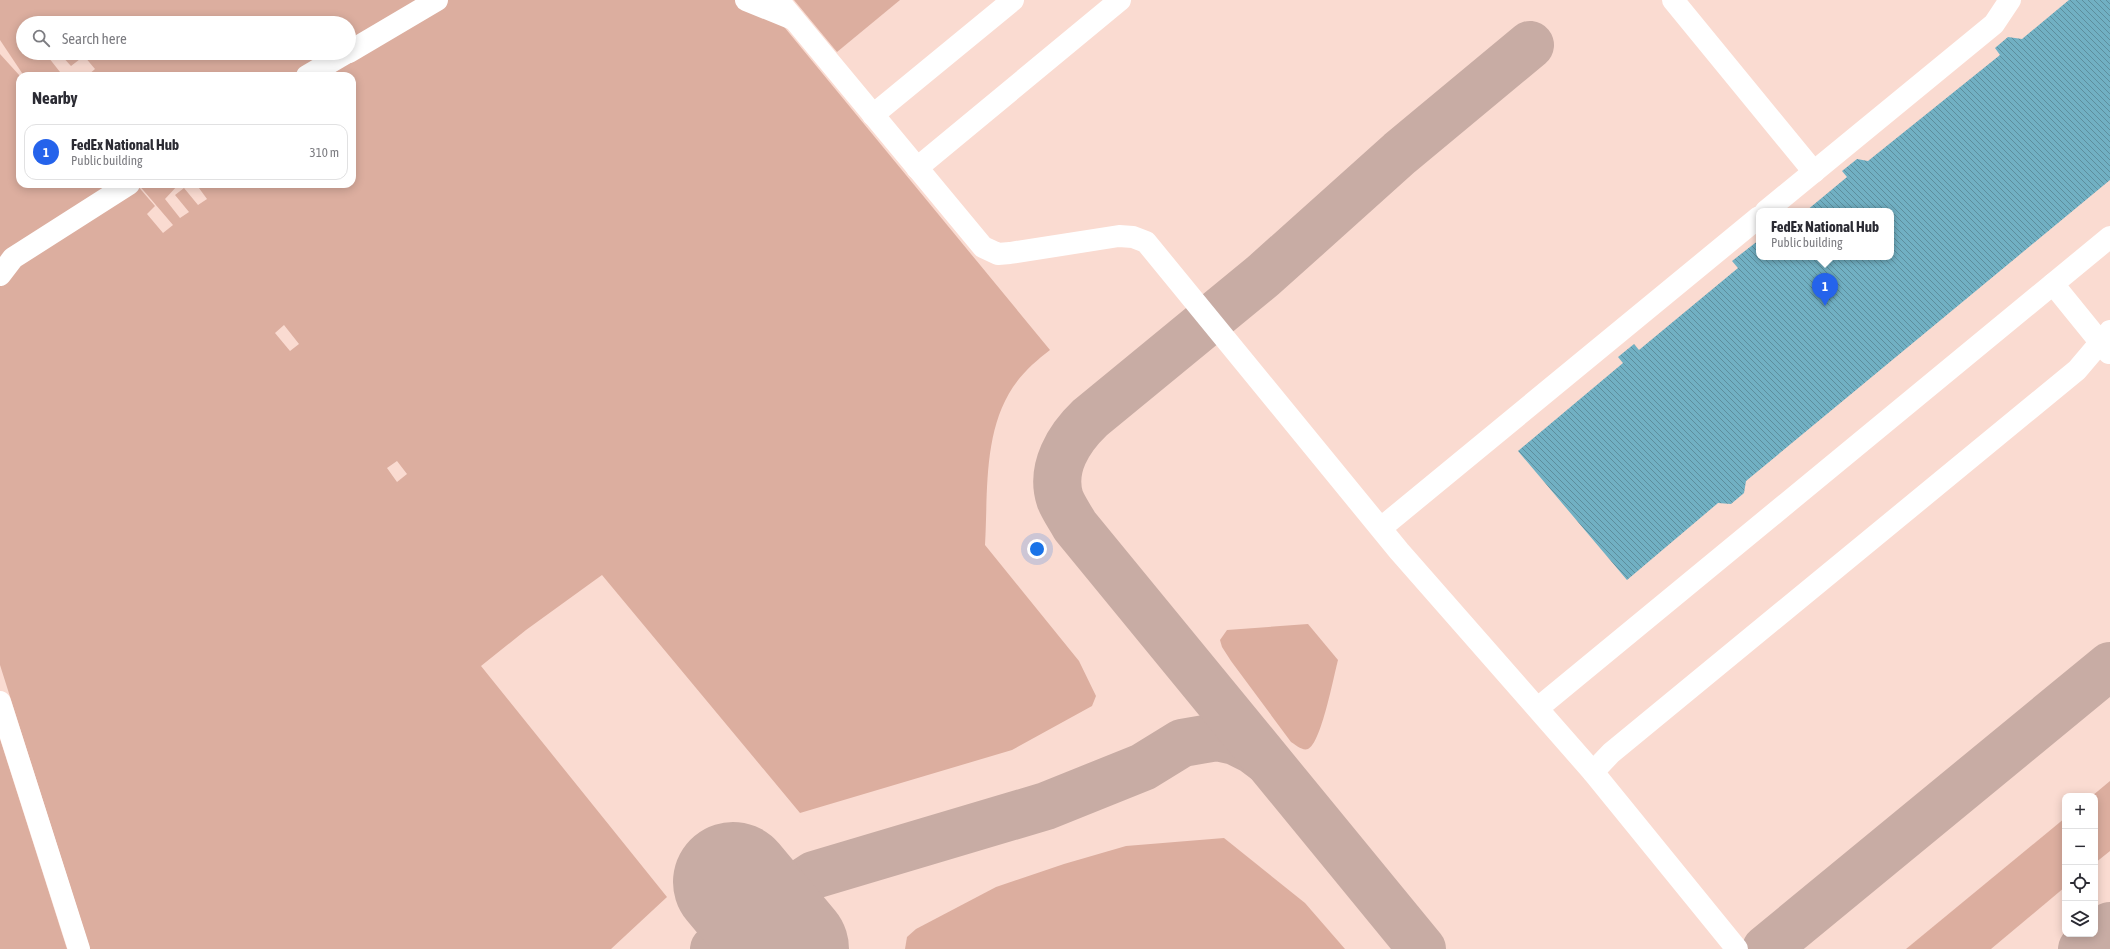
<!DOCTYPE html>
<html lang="en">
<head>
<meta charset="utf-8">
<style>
  body { margin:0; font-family:"Asap Condensed",sans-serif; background:#f7f7f7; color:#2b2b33 }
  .controls { position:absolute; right:12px; bottom:12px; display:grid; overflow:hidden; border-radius:8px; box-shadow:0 2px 10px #0003 }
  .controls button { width:36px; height:36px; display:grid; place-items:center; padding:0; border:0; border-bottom:1px solid #e1e1e2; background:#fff; color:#2b2b33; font:20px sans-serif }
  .you { position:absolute; left:1037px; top:549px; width:14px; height:14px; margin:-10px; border:3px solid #fff; border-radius:50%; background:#1a73e8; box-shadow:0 0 0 6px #1a73e833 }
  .badge { display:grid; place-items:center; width:26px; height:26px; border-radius:50%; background:#2563eb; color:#fff; font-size:13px; font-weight:700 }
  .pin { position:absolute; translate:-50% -33px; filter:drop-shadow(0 1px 2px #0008) }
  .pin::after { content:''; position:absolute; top:21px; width:14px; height:12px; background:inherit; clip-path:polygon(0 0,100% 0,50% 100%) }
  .popup { position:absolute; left:1756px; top:208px; width:138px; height:52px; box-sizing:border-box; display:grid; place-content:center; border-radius:8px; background:#fff; filter:drop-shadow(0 1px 3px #0005); font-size:13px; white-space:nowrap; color:#7c7c81 }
  .popup b { font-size:15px; color:#2b2b33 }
  .popup::after { content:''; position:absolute; left:50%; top:100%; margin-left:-8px; border:8px solid transparent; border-top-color:#fff }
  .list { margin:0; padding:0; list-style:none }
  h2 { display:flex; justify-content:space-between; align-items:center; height:52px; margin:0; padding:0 16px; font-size:17px }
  h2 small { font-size:13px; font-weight:400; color:#7c7c81 }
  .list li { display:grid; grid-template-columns:26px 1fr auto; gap:12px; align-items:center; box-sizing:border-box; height:56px; margin:0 8px 8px; padding:0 8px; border:1px solid #e1e1e2; border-radius:12px }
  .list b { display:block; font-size:15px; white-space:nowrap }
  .list p { margin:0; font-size:13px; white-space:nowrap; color:#7c7c81 }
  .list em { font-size:13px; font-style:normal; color:#7c7c81 }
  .icon { flex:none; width:22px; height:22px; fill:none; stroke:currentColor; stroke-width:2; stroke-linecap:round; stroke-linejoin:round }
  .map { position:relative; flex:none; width:2110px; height:949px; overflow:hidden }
  .search { position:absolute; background:#fff; box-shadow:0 2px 10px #0003; left:16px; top:16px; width:340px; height:44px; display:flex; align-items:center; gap:10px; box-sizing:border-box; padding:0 14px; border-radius:22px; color:#7c7c81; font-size:15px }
  .panel { position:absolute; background:#fff; box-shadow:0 2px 10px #0003; left:16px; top:72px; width:340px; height:116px; border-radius:12px }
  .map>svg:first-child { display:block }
  .green { fill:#dcae9f; fill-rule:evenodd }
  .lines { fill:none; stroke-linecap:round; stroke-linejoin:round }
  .taxiway { stroke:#c8aca4; stroke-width:48 }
  .runway { stroke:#c8aca4; stroke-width:120 }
  .building { fill:url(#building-back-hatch) }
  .minor { stroke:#fff; stroke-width:22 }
</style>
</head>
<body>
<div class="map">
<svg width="2110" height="949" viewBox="0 0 2110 949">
  <defs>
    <pattern id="building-back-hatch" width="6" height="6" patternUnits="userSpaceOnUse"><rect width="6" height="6" fill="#71b0c3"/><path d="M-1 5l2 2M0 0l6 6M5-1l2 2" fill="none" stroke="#5d8e9d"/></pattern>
  </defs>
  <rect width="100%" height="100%" fill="#fadbd1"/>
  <g class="green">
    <path d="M0,0H762L1050,350C1037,360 1023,372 1013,387C983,432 988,493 985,545L1079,661L1096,696L1092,706L1012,750L800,813L602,575L526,630L481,666L667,897L611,949H90L0,665V54L20,76V184H136L155,206L147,214L163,233L173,225L138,184H183L178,185L165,199L180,218L189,212L175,195L184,188L198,205L207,199L196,184H352V76H87L95,69L84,56L71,66L59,53H349V23H23V53H45L60,72L56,76H24L0,40ZM284,325L299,344L290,351L275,333ZM397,461L407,474L397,482L387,468Z"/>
    <polygon points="794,0 900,0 837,52"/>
    <path d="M1308,624L1338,660C1334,675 1321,744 1308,749C1302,751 1296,745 1291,742L1231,661L1222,647L1220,640L1227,630Z"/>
    <polygon points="0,739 67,949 0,949"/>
    <polygon points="2110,781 2110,851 2095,863 2095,796 2092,796"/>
    <polygon points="2065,818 2065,887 1991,949 1906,949"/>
    <polygon points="1224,838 1305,903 1345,949 905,949 907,937 916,929 996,887 1064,864 1126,846"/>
  </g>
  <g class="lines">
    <g class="taxiway">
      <polyline points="714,949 758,912 814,875 1046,806 1143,767 1182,743 1217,737 1235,741 1253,750 1265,759"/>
      <path d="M1422,949L1075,526C1070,517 1064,509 1060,499C1050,468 1069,438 1090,418L1264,275L1400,153L1530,45"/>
      <polyline points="1766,949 2110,666"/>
      <polyline points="2082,949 2110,926"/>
    </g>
    <polyline class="runway" points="733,882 789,949"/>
  </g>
  <polygon class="building" points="2069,0 2110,0 2110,180 1746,481 1744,493 1731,504 1718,503 1627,580 1518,451 1623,363 1618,357 1634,344 1639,350 1738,268 1732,261 1759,240 1759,257 1891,257 1891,211 1806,211 1847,177 1842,171 1857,159 1868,161 2000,55 1995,48 2008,37 2022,39"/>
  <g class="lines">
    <g class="minor">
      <polyline points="746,0 793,19"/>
      <polyline points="778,0 983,247 998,254 1010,253 1119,236 1133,237 1146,242 1399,551 1593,772 1737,949"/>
      <polyline points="1673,0 1814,172"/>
      <polyline points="349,52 437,0"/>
      <polyline points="307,76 346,53"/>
      <polyline points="873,115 1013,0"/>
      <polyline points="917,168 1120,0"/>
      <polyline points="1766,211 1994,24 2010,0"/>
      <polyline points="0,275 13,258 129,184"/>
      <polyline points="2053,284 2109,353"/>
      <polyline points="1381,528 1759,217"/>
      <polyline points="0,702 79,949"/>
      <polyline points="1538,708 2110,237"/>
      <polyline points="1593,772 1611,753 2077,370 2110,331"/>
    </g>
  </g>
</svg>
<div class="controls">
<button>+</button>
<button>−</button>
<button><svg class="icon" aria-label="locate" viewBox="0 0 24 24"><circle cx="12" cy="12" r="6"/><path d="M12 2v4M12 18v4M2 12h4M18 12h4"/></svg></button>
<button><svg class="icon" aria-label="layers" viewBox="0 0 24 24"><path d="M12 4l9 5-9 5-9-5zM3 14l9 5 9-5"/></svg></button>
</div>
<div class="you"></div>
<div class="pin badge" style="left:1825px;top:306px">1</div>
<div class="popup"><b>FedEx National Hub</b>Public building</div>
<div class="search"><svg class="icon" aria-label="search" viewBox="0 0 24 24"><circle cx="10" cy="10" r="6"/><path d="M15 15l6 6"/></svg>Search here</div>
<section class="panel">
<h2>Nearby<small></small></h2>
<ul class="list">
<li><span class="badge">1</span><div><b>FedEx National Hub</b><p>Public building</p></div><em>310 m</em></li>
</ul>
</section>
</div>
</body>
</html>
